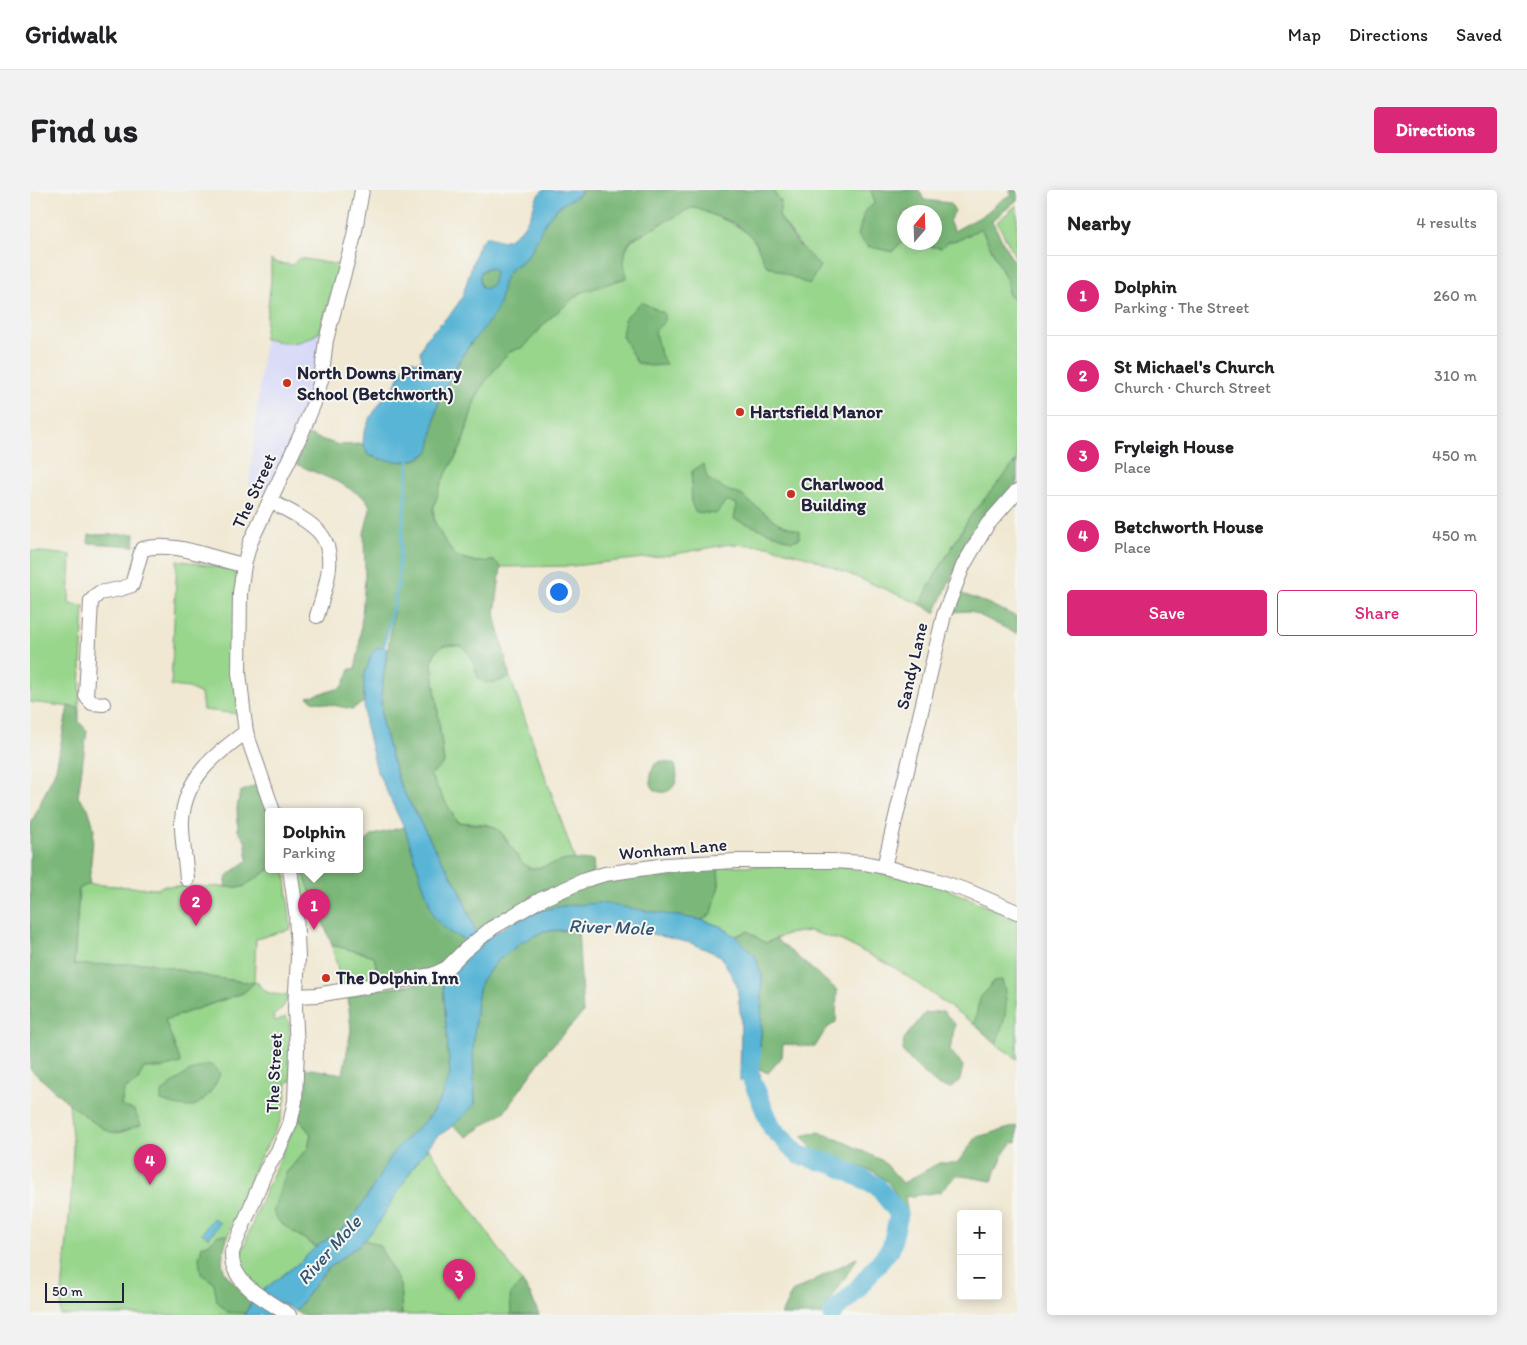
<!DOCTYPE html>
<html lang="en">
<head>
<meta charset="utf-8">
<style>
  body { margin:0; font-family:Itim,sans-serif; background:#f2f2f2; color:#202124 }
  .controls { position:absolute; right:15px; bottom:15px; display:grid; overflow:hidden; border-radius:5px; box-shadow:0 2px 12px #0003 }
  .controls button { width:45px; height:45px; display:grid; place-items:center; padding:0; border:0; border-bottom:1px solid #e0e0e0; background:#fff; color:#202124; font:25px sans-serif }
  .compass { position:absolute; left:867px; top:15px; width:45px; height:45px; border-radius:50%; background:#fff; box-shadow:0 2px 12px #0003; rotate:19deg }
  .scale { position:absolute; left:15px; bottom:12px; width:79px; box-sizing:border-box; padding-left:5px; border:2px solid #22223b; border-top:0; font-size:14px; line-height:18px; white-space:nowrap; color:#22223b; -webkit-text-stroke:4px #f6f6f2; paint-order:stroke }
  .you { position:absolute; left:528px; top:401px; width:18px; height:18px; margin:-12px; border:4px solid #fff; border-radius:50%; background:#1a73e8; box-shadow:0 0 0 8px #1a73e833 }
  .badge { display:grid; place-items:center; width:32px; height:32px; border-radius:50%; background:#db2777; color:#fff; font-size:16px; font-weight:700 }
  .pin { position:absolute; translate:-50% -41px; filter:drop-shadow(0 1px 2px #0008) }
  .pin::after { content:''; position:absolute; top:26px; width:18px; height:15px; background:inherit; clip-path:polygon(0 0,100% 0,50% 100%) }
  .popup { position:absolute; left:235px; top:618px; width:98px; height:65px; box-sizing:border-box; display:grid; place-content:center; border-radius:5px; background:#fff; filter:drop-shadow(0 1px 4px #0005); font-size:16px; white-space:nowrap; color:#757577 }
  .popup b { font-size:19px; color:#202124 }
  .popup::after { content:''; position:absolute; left:50%; top:100%; margin-left:-10px; border:10px solid transparent; border-top-color:#fff }
  .list { margin:0; padding:0; list-style:none }
  h2 { display:flex; justify-content:space-between; align-items:center; height:65px; margin:0; padding:0 20px; font-size:21px }
  h2 small { font-size:16px; font-weight:400; color:#757577 }
  .list li { display:grid; grid-template-columns:32px 1fr auto; gap:15px; align-items:center; box-sizing:border-box; height:80px; padding:0 20px; border-top:1px solid #e0e0e0 }
  .list b { display:block; font-size:19px; white-space:nowrap }
  .list p { margin:0; font-size:16px; white-space:nowrap; color:#757577 }
  .list em { font-size:16px; font-style:normal; color:#757577 }
  .actions { display:flex; gap:10px; padding:15px 20px }
  .actions a { flex:1; padding:11px 0; border:1px solid #db2777; border-radius:5px; text-align:center; font-size:18px; color:#db2777 }
  .actions .main { background:#db2777; color:#fff }
  .map { position:relative; flex:none; width:987px; height:1125px; overflow:hidden; border-radius:5px }
  header { display:flex; align-items:center; gap:30px; box-sizing:border-box; height:70px; padding:0 25px; background:#fff; border-bottom:1px solid #e0e0e0 }
  header strong { font-size:24px }
  nav { display:flex; gap:28px; margin-inline-start:auto; font-size:18px }
  .intro { display:flex; align-items:center; justify-content:space-between; box-sizing:border-box; height:120px; padding:0 30px }
  h1 { margin:0; font-size:35px }
  .button { padding:12px 22px; border-radius:5px; background:#db2777; color:#fff; font-size:18px; font-weight:700 }
  main { display:flex; gap:30px; padding:0 30px }
  aside { flex:1; background:#fff; border-radius:5px; box-shadow:0 2px 12px #0003 }
  .map>svg:first-child { display:block }
  .built { fill:#d6d8f8 }
  .green { fill:#98d68c; stroke:#5d7c64 }
  .forest { fill:#7ab778; stroke:#4e6c5a }
  .water { fill:#58b5d6; stroke:#3d6c88; fill-rule:evenodd }
  .lines { fill:none; stroke-linecap:round; stroke-linejoin:round }
  .stream { stroke:#58b5d6; stroke-width:3 }
  .river { stroke:#58b5d6; stroke-width:19 }
  .minor-casing { stroke:#898586; stroke-width:16 }
  .minor { stroke:#fff; stroke-width:14 }
  .poi-dot { fill:#c8321e; stroke:#f6f6f2; stroke-width:2 }
  .labels { text-anchor:middle; dominant-baseline:central; stroke-width:4; stroke-linejoin:round; paint-order:stroke }
  .poi-label { font-size:18px; font-weight:bold; fill:#22223b; stroke:#f6f6f2; text-anchor:start }
  .street-label { font-size:18px; fill:#22223b; stroke:#f6f6f2 }
  .water-label { font-size:19px; font-style:italic; fill:#355571; stroke:#f6f6f2 }
</style>
</head>
<body>
<header>
<strong>Gridwalk</strong>
<nav><a>Map</a><a>Directions</a><a>Saved</a></nav>
</header>
<div class="intro"><h1>Find us</h1><a class="button">Directions</a></div>
<main>
<div class="map">
<svg width="987" height="1125" viewBox="0 0 987 1125">
  <rect width="100%" height="100%" fill="#f6f6f2"/>
  <filter id="ink" filterUnits="userSpaceOnUse"><feTurbulence type="fractalNoise" baseFrequency=".02" numOctaves="2"/><feDisplacementMap in="SourceGraphic" scale="10" xChannelSelector="R" yChannelSelector="G"/><feConvolveMatrix kernelMatrix="1 2 1 2 8 2 1 2 1" color-interpolation-filters="sRGB"/></filter>
  <filter id="wash" filterUnits="userSpaceOnUse"><feTurbulence type="fractalNoise" baseFrequency=".0096" numOctaves="4" result="noise"/><feDisplacementMap in="SourceGraphic" scale="20" xChannelSelector="R" yChannelSelector="G"/><feGaussianBlur stdDeviation="1.12" result="paint"/><feColorMatrix in="noise" values="0 0 0 0 0 0 0 0 0 0 0 0 0 0 0 0 0 1.4 0 .05"/><feComposite in="paint" operator="in"/></filter>
  <g filter="url(#wash)">
    <rect width="100%" height="100%" fill="#f0e8d2"/>
    <polygon class="built" points="269,68 309,75 290,142 281,205 237,304 219,296 241,91 241,70 247,73 263,75"/>
    <g class="green">
      <path d="M742,0H841L862,62L874,49V52L895,53L898,56L931,49L951,38L977,91L978,105L987,112V270L941,325L906,384L890,414L781,368L738,356L700,354L640,365L543,376L471,377L465,371L446,372L425,366C403,340 397,322 412,290C418,279 426,269 431,257C437,242 439,225 445,210C451,197 468,168 481,161C486,158 492,159 497,153C514,136 528,116 549,104C562,96 581,93 596,88C594,74 592,62 601,50L661,18H666C684,26 701,31 716,42C734,56 727,74 753,81L776,63L749,26L751,12Z"/>
      <polygon points="987,15 987,70 967,32"/>
      <path d="M269,68L309,75L290,142C265,157 261,153 234,149L241,91V70L247,73L263,75Z"/>
      <polygon points="0,361 41,365 39,414 54,416 49,518 0,512"/>
      <polygon points="147,370 200,379 207,386 209,524 173,520 171,504 159,498 141,496"/>
      <path d="M422,455C446,457 441,473 449,489C460,496 469,492 480,487L545,670C534,670 508,680 500,678C484,673 479,642 462,636C452,632 438,633 427,632L400,585L414,573L402,473C404,461 409,455 422,455Z"/>
      <polygon points="688,676 829,676 902,693 987,729 987,869 966,854 944,834 864,777 812,751 779,741 757,744 735,753 718,741 705,746 690,736 672,730 682,723 689,695"/>
      <path d="M240,679H255L261,739L226,749L224,792L228,793C233,805 247,804 258,806L254,816L243,826L245,831L256,827L259,830L261,891L257,892L255,912L250,932L225,977L201,1037L191,1067L193,1081L205,1094L215,1123L214,1125H30L41,1006L43,957L39,913L73,938L91,916L94,900L107,892L114,877L132,878L135,830L213,803L224,793L185,788L119,773L44,776L49,698L59,694L128,699L132,696L213,697Z"/>
      <polygon points="274,685 290,726 271,728 267,686"/>
      <polygon points="302,755 344,766 349,791 312,797"/>
      <polygon points="268,928 281,944 278,958 256,983 249,1032 286,1057 270,1072 232,1101 213,1081 211,1065 228,1018"/>
      <path d="M398,957L500,1104L509,1125H372L370,1095L349,1055L335,1050C358,1020 375,987 398,957Z"/>
    </g>
    <g class="forest">
      <path d="M552,0H742L751,12L749,26L767,53L790,76L779,95L736,75L725,51L717,43L704,33L666,18H661L601,50C592,62 594,74 596,88L550,103L519,129L494,157L479,162L471,171L453,195L445,211L431,257L412,291L403,319L404,331L413,348L425,366L446,372L465,371L471,377L465,424L480,487C433,506 457,474 431,456C414,453 405,455 402,473L414,573L400,585L427,632L462,636L470,641L490,670L498,678L505,679L536,670H563L564,682L447,745L429,698L405,659L370,595L361,566L352,533L351,505L365,410L353,457L346,458C334,475 334,493 334,512L322,519L283,511L278,507L311,498L314,494L320,479H325L329,460L335,389L334,343L340,320L339,314L335,308L310,293L266,274L278,245L309,255L333,254L338,265L349,269L374,272L391,268L398,262L407,219L411,207L432,166L441,153L455,99C449,96 448,88 451,82C459,76 465,80 473,79C479,79 487,75 491,72C505,62 506,44 515,32C524,18 538,10 552,3Z"/>
      <polygon points="841,0 889,0 894,10 920,13 925,21 919,31 924,41 952,26 973,9 982,6 979,0 987,0 987,10 962,31 987,79 987,112 978,105 977,91 951,38 931,49 918,52 911,58 898,56 895,53 904,52 904,22 874,22 874,49 862,62 837,56 828,46 834,22 845,13"/>
      <polygon points="611,112 634,123 634,132 625,141 629,160 636,175 620,176 607,173 592,146 595,128"/>
      <polygon points="987,270 987,292 953,331 933,362 905,423 890,414 906,384 941,325"/>
      <polygon points="673,274 678,289 697,300 711,305 748,333 770,341 769,349 761,351 704,329 707,314 696,311 686,324 665,322 661,312 662,281"/>
      <polygon points="105,344 104,356 58,353 59,345"/>
      <polygon points="930,403 957,413 987,427 987,444 941,421 921,422"/>
      <path d="M38,516L49,518V532L57,540L48,607L58,618L64,638L59,694L49,699L44,775L119,773L185,788L224,793L213,803L135,830L151,873L132,878H114L107,892L94,900L91,916L104,920L111,935C103,937 93,943 85,943C68,942 14,891 0,879V636L26,579Z"/>
      <path d="M632,571L641,573L645,575C657,612 605,611 625,574Z"/>
      <polygon points="226,595 230,598 239,624 240,679 213,697 195,697 197,686 218,670 215,650 208,641 207,618 210,602"/>
      <polygon points="374,637 390,680 440,752 407,780 349,791 344,766 302,755 274,685 267,686 266,679 329,679 329,657 343,645"/>
      <polygon points="688,676 689,695 682,723 672,730 629,724 498,723 564,690 610,682"/>
      <polygon points="548,740 553,823 518,860 475,921 437,947 423,936 445,913 443,858 447,810 451,791 467,771 492,752 514,741"/>
      <polygon points="718,741 735,753 746,749 807,800 806,832 796,839 785,857 753,854 752,867 738,883 727,878 731,846 732,786 705,747"/>
      <polygon points="415,785 413,794 420,885 412,907 398,928 365,960 335,1010 315,1037 286,1057 249,1032 243,1021 256,983 278,958 281,944 268,928 275,878 313,884 321,840 318,807 345,800 408,791"/>
      <path d="M972,790C980,815 975,831 966,854L944,834L950,808L960,797L963,791Z"/>
      <polygon points="913,821 925,834 920,860 933,876 930,890 921,898 909,896 886,876 873,862 874,849 895,823"/>
      <path d="M178,874L184,877L190,884C186,896 172,917 158,917C149,917 139,913 131,911L132,902L158,882Z"/>
      <polygon points="987,936 987,952 983,952 973,965 962,991 927,985 910,1002 875,1007 878,1025 874,1024 870,1011 858,992 844,982 783,960 772,946 789,942 814,952 853,971 873,993 909,973 927,973 947,947"/>
      <path d="M188,1045H198C185,1084 195,1086 224,1109L215,1123L197,1122L187,1111L184,1093L171,1084L169,1068L172,1056L180,1053Z"/>
      <polygon points="335,1050 349,1055 370,1095 372,1125 272,1125 265,1121 296,1080"/>
      <polygon points="828,1067 791,1125 751,1125 762,1102"/>
      <polygon points="492,1092 500,1104 509,1125 481,1125 480,1105"/>
    </g>
    <g class="water">
      <path d="M513,0H552C549,7 538,10 531,15C511,31 511,47 497,66C493,72 485,74 480,80C470,92 473,107 467,119C460,132 450,142 441,153C429,169 419,188 411,206C403,224 405,244 398,262C380,276 359,272 338,265L333,254L334,242L340,228L355,206L362,201L378,169L387,172L392,169L390,162L396,148L422,122L432,108L447,58L451,51L455,47H459L473,51C485,48 496,35 501,24C505,15 505,6 513,0ZM456,78L463,79L465,84L462,95L455,99L451,96C449,89 448,82 456,78Z"/>
      <polygon points="353,457 357,459 351,505 352,533 361,566 370,595 405,659 429,698 447,745 440,752 420,743 404,728 376,642 347,581 335,533 334,512 334,486 341,465 346,458"/>
      <polygon points="569,713 672,730 690,736 705,746 725,766 732,786 731,846 727,878 731,886 710,891 711,829 707,795 691,766 661,753 609,741 571,738 514,741 492,752 467,771 451,791 447,810 443,858 445,914 423,936 406,947 386,973 350,1031 335,1050 296,1080 265,1121 246,1111 232,1101 270,1072 286,1057 315,1037 335,1010 365,960 398,928 412,907 420,885 413,794 415,785 450,752 498,723 532,716"/>
      <polygon points="183,1028 190,1033 179,1048 172,1043"/>
      <polygon points="224,1109 247,1125 214,1125"/>
    </g>
    <g class="lines">
      <polyline class="stream" points="353,461 367,399 379,269"/>
      <polyline class="river" points="722,863 719,883 742,938 769,965 805,975 847,996 869,1024 861,1058 825,1102 802,1123 802,1125"/>
    </g>
  </g>
  <g filter="url(#ink)">
    <g class="lines">
      <defs>
        <g id="minor">
          <path d="M240,311C257,320 277,329 290,343C309,366 294,401 287,426"/>
          <path d="M73,514L62,513L56,506L61,411L69,403L90,399L102,395L112,359C144,350 182,369 214,375"/>
          <polyline points="243,621 216,542 214,527 209,483 210,403 214,375 220,353 272,242 284,213 291,190 296,150 324,46 332,0"/>
          <polyline points="854,677 914,425 933,376 957,335 987,301"/>
          <path d="M157,689C156,673 151,646 152,630C155,588 184,565 216,542"/>
          <polyline points="266,806 287,805 402,785 417,778 434,761 462,738 510,710 555,690 575,684 636,675 705,671 804,671 834,673 854,677 905,690 938,701 987,722"/>
          <path d="M259,1125C240,1112 210,1099 203,1074C202,1071 202,1066 202,1062L236,980L248,961L260,934L265,911L267,859L265,818L268,768L266,722L260,679"/>
        </g>
      </defs>
      <use href="#minor" class="minor-casing"/>
      <use href="#minor" class="minor"/>
    </g>
  </g>
  <g class="poi-dot">
    <circle cx="257" cy="193" r="5"/>
    <circle cx="710" cy="222" r="5"/>
    <circle cx="761" cy="304" r="5"/>
    <circle cx="296" cy="788" r="5"/>
  </g>
  <g class="labels">
    <g class="poi-label">
      <text x="267" y="183">North Downs Primary<tspan x="267" dy="21">School (Betchworth)</tspan></text>
      <text x="720" y="222">Hartsfield Manor</text>
      <text x="771" y="294">Charlwood<tspan x="771" dy="21">Building</tspan></text>
      <text x="306" y="788">The Dolphin Inn</text>
    </g>
    <g class="street-label">
      <text transform="translate(224 301) rotate(-65)">The Street</text>
      <text transform="translate(882 476) rotate(-77)">Sandy Lane</text>
      <text transform="translate(643 659) rotate(-5)">Wonham Lane</text>
      <text transform="translate(244 883) rotate(-87)">The Street</text>
    </g>
    <g class="water-label">
      <text transform="translate(581 737) rotate(2)">River Mole</text>
      <text transform="translate(299 1060) rotate(-48)">River Mole</text>
    </g>
  </g>
</svg>
<div class="controls">
<button>+</button>
<button>−</button>
</div>
<svg class="compass" viewBox="-18 -18 36 36"><path d="M0-13l5 13h-10z" fill="#e53935"/><path d="M0 13l5-13h-10z" fill="#757577"/></svg>
<div class="scale">50 m</div>
<div class="you"></div>
<div class="pin badge" style="left:284px;top:740px">1</div>
<div class="popup"><b>Dolphin</b>Parking</div>
<div class="pin badge" style="left:166px;top:736px">2</div>
<div class="pin badge" style="left:429px;top:1110px">3</div>
<div class="pin badge" style="left:120px;top:995px">4</div>
</div>
<aside>
<h2>Nearby<small>4 results</small></h2>
<ul class="list">
<li><span class="badge">1</span><div><b>Dolphin</b><p>Parking · The Street</p></div><em>260 m</em></li>
<li><span class="badge">2</span><div><b>St Michael's Church</b><p>Church · Church Street</p></div><em>310 m</em></li>
<li><span class="badge">3</span><div><b>Fryleigh House</b><p>Place</p></div><em>450 m</em></li>
<li><span class="badge">4</span><div><b>Betchworth House</b><p>Place</p></div><em>450 m</em></li>
</ul>
<div class="actions"><a class="main">Save</a><a>Share</a></div>
</aside>
</main>
</body>
</html>
